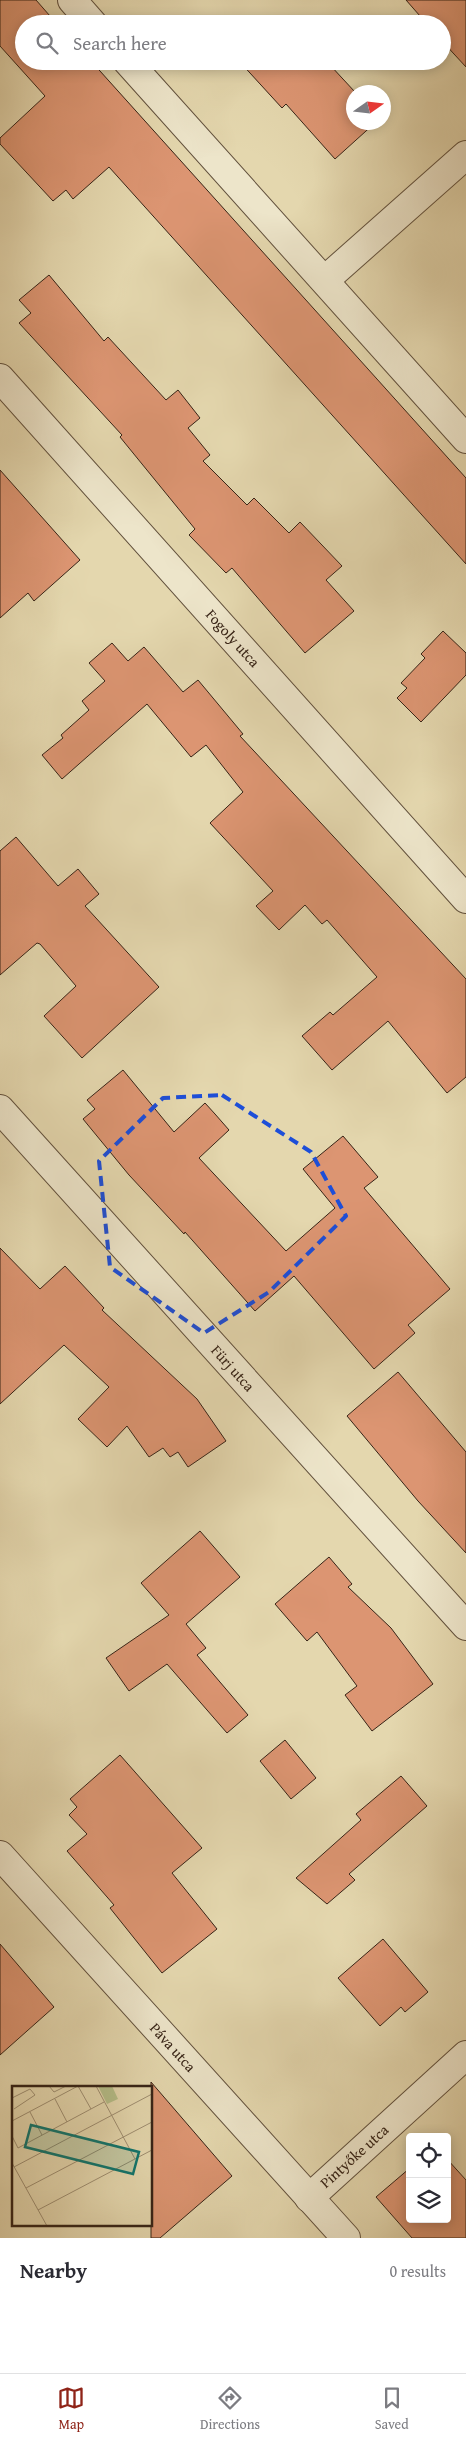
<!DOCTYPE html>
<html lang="en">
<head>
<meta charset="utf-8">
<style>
  body { margin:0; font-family:"Gentium Book Plus",serif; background:#f2f2f3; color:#2b2b33 }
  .controls { position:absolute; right:15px; bottom:15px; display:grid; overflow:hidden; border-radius:5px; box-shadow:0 2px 12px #0003 }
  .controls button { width:45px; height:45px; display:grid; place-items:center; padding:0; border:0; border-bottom:1px solid #e1e1e2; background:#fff; color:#2b2b33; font:25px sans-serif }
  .compass { position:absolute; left:346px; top:85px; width:45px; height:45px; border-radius:50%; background:#fff; box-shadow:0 2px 12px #0003; rotate:76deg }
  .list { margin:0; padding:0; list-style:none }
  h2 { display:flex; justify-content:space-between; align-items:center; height:65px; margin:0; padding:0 20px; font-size:21px }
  h2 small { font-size:16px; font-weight:400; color:#7c7c81 }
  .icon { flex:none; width:28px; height:28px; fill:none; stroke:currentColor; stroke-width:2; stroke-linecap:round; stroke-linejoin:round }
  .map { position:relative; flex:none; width:466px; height:2238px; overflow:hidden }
  .search { position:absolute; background:#fff; box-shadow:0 2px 12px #0003; left:15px; right:15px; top:15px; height:55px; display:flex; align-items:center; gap:12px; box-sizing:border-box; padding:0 18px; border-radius:28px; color:#7c7c81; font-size:19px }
  .sheet { height:135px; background:#fff }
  nav { display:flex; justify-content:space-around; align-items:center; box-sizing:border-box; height:70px; border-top:1px solid #e1e1e2; background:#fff; font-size:14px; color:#7c7c81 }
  nav a { display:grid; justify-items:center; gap:2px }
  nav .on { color:#8f2418 }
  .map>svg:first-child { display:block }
  .building { fill:#dc9572; stroke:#372417 }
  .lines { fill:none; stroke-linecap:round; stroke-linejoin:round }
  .street-casing { stroke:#62513d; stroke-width:30 }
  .street { stroke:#ede5ca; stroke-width:28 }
  .marked { fill:none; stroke:#1d4ed8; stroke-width:4; stroke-dasharray:10 6; stroke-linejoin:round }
  .labels { text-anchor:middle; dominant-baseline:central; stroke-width:4; stroke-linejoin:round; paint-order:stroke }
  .street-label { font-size:15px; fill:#372417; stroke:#ede5ca }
  .inset-road { fill:none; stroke:#9f8f72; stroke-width:1 }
  .view { fill:#0f766e; fill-opacity:0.15; stroke:#0f766e; stroke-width:2.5 }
  .inset-edge { fill:none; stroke:#372417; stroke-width:2.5 }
</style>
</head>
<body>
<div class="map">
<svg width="466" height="2238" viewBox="0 0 466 2238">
  <rect width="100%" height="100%" fill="#e4d7ae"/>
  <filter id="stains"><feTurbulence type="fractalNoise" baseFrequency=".004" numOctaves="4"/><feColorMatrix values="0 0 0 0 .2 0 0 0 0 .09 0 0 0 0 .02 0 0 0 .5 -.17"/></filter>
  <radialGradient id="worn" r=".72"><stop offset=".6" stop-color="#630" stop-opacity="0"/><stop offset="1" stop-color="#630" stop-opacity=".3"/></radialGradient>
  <g class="building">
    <polygon points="0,0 36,0 57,24 24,24 24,61 91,61 466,478 466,564 109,167 73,199 66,190 53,201 0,144 0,138 45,96 0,46"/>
    <polygon points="406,0 466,0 466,67 442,41 442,24 427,24"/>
    <polygon points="239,61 320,61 326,68 330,65 355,92 354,122 376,122 335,159 286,104 282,108"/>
    <polygon points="49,275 104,341 108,337 166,400 178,390 200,418 188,428 210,455 203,461 247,505 254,498 289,533 300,522 342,566 326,580 354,611 305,653 232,568 226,573 189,535 195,529 120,437 122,435 19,323 31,313 19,300"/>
    <polygon points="0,470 80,560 34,601 28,593 0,618"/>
    <polygon points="443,631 466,653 466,675 421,722 397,698 407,688 401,683 425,658 421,654"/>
    <polygon points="112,643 128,661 144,647 183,692 198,680 243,734 240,736 466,979 466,1077 447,1093 388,1021 332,1070 302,1036 330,1012 333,1015 377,977 327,920 322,924 305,905 279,930 256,906 273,891 210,823 243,792 206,745 191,757 147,704 62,779 42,755 63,738 61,735 89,710 82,701 105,681 89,663"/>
    <polygon points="16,837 58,886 78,869 99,894 85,906 159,987 82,1058 44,1016 76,986 40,944 37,943 0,975 0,851"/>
    <polygon points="123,1070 174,1132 205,1103 215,1114 229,1130 199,1158 286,1251 335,1208 303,1169 343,1136 378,1177 364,1188 450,1289 408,1325 415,1333 374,1369 294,1276 255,1311 185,1232 184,1234 129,1175 83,1119 95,1109 87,1100"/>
    <polygon points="0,1248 40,1289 65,1266 104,1308 102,1310 197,1399 226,1441 188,1467 178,1452 170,1457 163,1448 149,1457 127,1426 107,1447 78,1419 109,1387 64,1345 0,1404"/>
    <polygon points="398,1372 466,1452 466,1553 418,1501 347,1416"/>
    <polygon points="200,1531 240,1577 186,1624 206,1648 197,1655 248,1715 227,1733 167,1664 129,1691 106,1658 169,1615 141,1583"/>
    <polygon points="329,1557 352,1584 348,1587 391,1628 433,1684 372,1731 345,1695 357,1686 317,1632 307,1641 275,1604"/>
    <polygon points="285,1740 316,1778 291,1799 260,1761"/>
    <polygon points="120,1755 202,1848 172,1873 217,1929 162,1973 110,1908 114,1905 67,1851 87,1834 69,1815 77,1807 70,1799"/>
    <polygon points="401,1776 427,1806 349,1874 355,1880 327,1904 296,1878 361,1820 356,1814"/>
    <polygon points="383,1939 428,1992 405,2012 401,2007 380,2026 338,1978"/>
    <polygon points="0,1944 54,2007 0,2055"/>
    <polygon points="151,2082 232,2176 160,2238 151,2238"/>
    <polygon points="447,2159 466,2180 466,2238 412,2238 376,2197 410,2168 410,2219 447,2219"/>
  </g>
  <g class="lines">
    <defs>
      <g id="street">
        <polyline points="72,0 93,24"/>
        <polyline points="127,61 466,439"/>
        <polyline points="325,280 466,155"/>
        <polyline points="0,378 466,899"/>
        <polyline points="0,1109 466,1626"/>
        <polyline points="0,1855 346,2238"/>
        <polyline points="309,2198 466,2055"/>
      </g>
    </defs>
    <use href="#street" class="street-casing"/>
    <use href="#street" class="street"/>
  </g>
  <path class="marked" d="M222,1095L311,1152L346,1216L269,1292L204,1333L110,1267L99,1161L163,1098Z"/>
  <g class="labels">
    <g class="street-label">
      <text transform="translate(233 638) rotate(48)">Fogoly utca</text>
      <text transform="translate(233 1368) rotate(48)">Fürj utca</text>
      <text transform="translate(173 2047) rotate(48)">Páva utca</text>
      <text transform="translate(354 2156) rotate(-42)">Pintyőke utca</text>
    </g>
  </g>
  <g transform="translate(12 2086)">
    <rect width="140" height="140" fill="#e4d7ae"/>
    <path d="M86,0H100L106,13L95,18Z" fill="#b5be89"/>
    <path class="inset-road" d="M37,0L42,6L54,0M66,0L79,23M84,0L123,73M0,12L18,3L23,9L2,23M43,13L55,36M18,26L30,49M0,35L66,0M0,50L6,62L92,16M0,77L35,140M2,81L140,8M14,102L140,36M26,124L140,64"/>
    <path class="view" d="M19,39L127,66L121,88L13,61Z"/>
    <rect width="140" height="140" class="inset-edge"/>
  </g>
  <rect width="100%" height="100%" filter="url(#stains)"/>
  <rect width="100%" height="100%" fill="url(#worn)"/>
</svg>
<div class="controls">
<button><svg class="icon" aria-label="locate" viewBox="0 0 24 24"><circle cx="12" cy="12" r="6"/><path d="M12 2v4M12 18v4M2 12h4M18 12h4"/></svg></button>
<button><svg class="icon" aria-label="layers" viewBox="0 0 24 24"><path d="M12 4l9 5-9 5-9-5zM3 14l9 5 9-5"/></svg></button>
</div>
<svg class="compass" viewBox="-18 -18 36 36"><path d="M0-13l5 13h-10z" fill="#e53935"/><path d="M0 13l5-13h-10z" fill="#7c7c81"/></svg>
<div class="search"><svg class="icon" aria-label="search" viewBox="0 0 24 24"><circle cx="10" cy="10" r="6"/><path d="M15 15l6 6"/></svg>Search here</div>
</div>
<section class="sheet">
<h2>Nearby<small>0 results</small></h2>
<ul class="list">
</ul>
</section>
<nav>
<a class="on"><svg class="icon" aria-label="map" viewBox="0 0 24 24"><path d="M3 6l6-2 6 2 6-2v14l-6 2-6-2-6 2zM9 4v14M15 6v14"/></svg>Map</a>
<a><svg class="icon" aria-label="directions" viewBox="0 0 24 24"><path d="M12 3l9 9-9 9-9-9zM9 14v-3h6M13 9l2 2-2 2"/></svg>Directions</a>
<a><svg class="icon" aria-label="saved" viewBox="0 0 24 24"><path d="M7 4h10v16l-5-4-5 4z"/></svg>Saved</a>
</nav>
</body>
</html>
